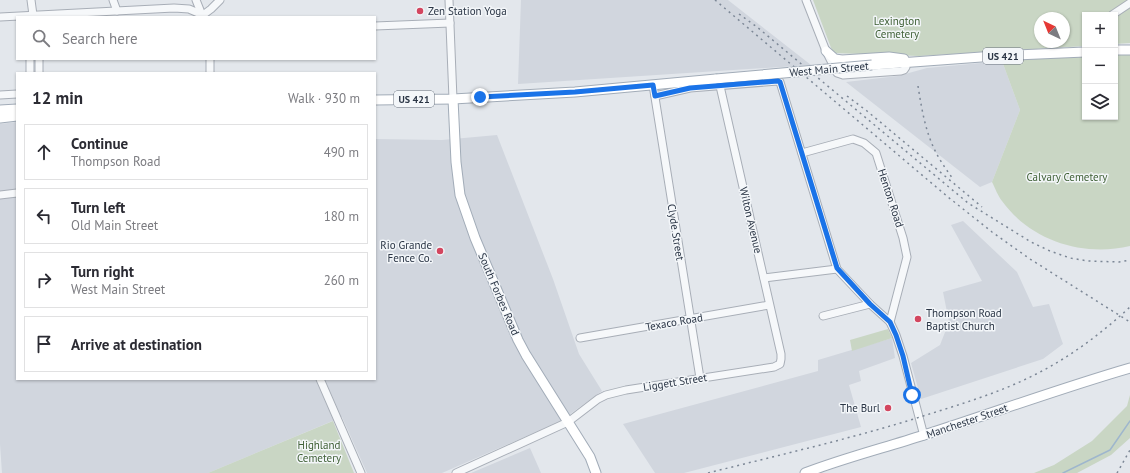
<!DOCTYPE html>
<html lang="en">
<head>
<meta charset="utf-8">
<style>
  body { margin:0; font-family:"PT Sans",sans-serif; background:#f7f7f7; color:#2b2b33 }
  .controls { position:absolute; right:12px; top:12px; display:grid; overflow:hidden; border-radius:0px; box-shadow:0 1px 3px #0004 }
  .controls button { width:36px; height:36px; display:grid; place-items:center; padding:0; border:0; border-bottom:1px solid #e1e1e2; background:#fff; color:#2b2b33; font:20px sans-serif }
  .compass { position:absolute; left:1034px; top:12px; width:36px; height:36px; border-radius:50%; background:#fff; box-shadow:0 1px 3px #0004; rotate:317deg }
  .stop { position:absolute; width:12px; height:12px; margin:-9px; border:3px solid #1a73e8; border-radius:50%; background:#fff }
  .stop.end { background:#1a73e8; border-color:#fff; box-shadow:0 1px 4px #0008 }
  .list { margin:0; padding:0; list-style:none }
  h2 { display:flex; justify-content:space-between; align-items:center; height:52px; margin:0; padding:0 16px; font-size:17px }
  h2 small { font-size:13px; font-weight:400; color:#7c7c81 }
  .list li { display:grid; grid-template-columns:26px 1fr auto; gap:12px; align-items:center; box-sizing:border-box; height:56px; margin:0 8px 8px; padding:0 8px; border:1px solid #e1e1e2; border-radius:0px }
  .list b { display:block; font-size:15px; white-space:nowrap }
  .list p { margin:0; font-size:13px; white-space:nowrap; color:#7c7c81 }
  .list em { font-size:13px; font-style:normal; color:#7c7c81 }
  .icon { flex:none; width:22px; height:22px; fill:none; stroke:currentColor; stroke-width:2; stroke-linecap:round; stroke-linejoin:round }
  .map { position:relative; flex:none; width:1130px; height:473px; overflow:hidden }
  .search { position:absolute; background:#fff; box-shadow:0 1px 3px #0004; left:16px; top:16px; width:360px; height:44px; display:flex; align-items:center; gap:10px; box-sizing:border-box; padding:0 14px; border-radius:0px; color:#7c7c81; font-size:15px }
  .panel { position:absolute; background:#fff; box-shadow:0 1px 3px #0004; left:16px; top:72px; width:360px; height:308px; border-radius:0px }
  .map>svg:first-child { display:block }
  .built { fill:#d1d6de }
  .green { fill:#c9d6c4; fill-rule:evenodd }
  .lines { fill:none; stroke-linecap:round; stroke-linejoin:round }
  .stream { stroke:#9eb6cd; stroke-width:1.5 }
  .minor-casing { stroke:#a8aeb7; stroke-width:9 }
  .major-casing { stroke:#a2acb8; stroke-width:11 }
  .minor { stroke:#f6f8fa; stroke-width:7 }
  .major { stroke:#fff; stroke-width:9 }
  .rail { stroke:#7c8796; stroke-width:1.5; stroke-dasharray:2 4; stroke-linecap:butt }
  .major-bridge-casing { stroke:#a2acb8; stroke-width:11; stroke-linecap:butt }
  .major-bridge { stroke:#fff; stroke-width:9 }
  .route { stroke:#1a73e8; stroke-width:5 }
  .poi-dot { fill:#d3465f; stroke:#f3f6f9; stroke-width:1.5 }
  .labels { text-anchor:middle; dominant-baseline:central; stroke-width:3; stroke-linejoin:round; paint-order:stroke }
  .shield { fill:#f3f6f9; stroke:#666f7b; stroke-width:1 }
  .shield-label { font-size:10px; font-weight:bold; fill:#2a3545 }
  .poi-label { font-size:11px; fill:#2a3545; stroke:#f3f6f9; text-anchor:start }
  .park-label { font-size:11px; fill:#406137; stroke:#f3f6f9 }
  .street-label { font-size:11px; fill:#2a3545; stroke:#f3f6f9 }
</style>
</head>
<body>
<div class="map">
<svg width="1130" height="473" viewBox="0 0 1130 473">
  <rect width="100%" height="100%" fill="#e3e7ec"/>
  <g class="built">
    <polygon points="521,0 728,0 811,65 518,84"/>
    <polygon points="1002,61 1020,110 992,182 980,187 846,82 898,76 927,68"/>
    <polygon points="17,122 17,379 375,379 375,139 442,140 497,135 553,279 579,354 602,391 559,422 442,473 367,473 342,417 208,473 2,473 0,444 0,124"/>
    <polygon points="963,221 1017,272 1033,307 1049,304 1063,344 1043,359 921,399 911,363 940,345 949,322 943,292 982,281 951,225"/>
    <polygon points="892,338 895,358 859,371 861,381 849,385 861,427 684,473 655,473 623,424 818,371 818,360"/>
    <polygon points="530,448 541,473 471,473"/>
  </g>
  <g class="green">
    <path d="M813,0H1130V43L1115,44V15H1085V46L919,56L833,53ZM1040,18H1064V42H1040Z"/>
    <path d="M1130,53V246C1083,257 1031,241 1002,201C998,196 995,188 992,182L1020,110L1002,61L1085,56V117H1115V54Z"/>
    <polygon points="888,329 892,338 852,351 850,340"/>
    <polygon points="1130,395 1130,438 1111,455 1077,473 1034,473 1054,465 1092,441 1127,406"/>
    <polygon points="333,421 354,473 208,473"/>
  </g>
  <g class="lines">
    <polyline class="stream" points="1063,473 1110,450 1130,421"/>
    <defs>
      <g id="minor">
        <polyline points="31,0 33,15 35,17"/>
        <polyline points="113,0 117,11"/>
        <polyline points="196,0 202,15"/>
        <polyline points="449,0 453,99"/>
        <polyline points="806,0 826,51 837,73 843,75 901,71 904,70 906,67 905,62"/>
        <polyline points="1112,15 1130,3"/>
        <polyline points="0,17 174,8 189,9 203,15 211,9 220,0"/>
        <polyline points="375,26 450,23"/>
        <polyline points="30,59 30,73"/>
        <polyline points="39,59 39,73"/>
        <polyline points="210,59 210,73"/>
        <polyline points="653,85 700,378"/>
        <polyline points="0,95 17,94"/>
        <polyline points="655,96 690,88 778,81 780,82 837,269 870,304 890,322 896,335 903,356 924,436"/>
        <polyline points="802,153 853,139 864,143 876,153 903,238 907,257 890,322"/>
        <polyline points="0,195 17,193"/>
        <polyline points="764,278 837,269"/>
        <polyline points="823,316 870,304"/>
        <polyline points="580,338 769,305"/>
        <polyline points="320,379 361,473"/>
        <polyline points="456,473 568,422 598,399 606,395 626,390 774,367 780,364 781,359 781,354 720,86"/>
      </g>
      <g id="major">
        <polyline points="1115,50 1130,50"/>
        <polyline points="826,51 835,59 842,60 889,57 904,59"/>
        <polyline points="872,65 995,56 1085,52"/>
        <polyline points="453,99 456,162 460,195 475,238 518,340 526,355 590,457 596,473"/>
        <polyline points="375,100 453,99 575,92 716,79"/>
        <polyline points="0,110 17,109"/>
        <polyline points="0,118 17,116"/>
        <path d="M805,473C844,458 884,448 924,435C993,413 1061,388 1130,368"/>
      </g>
    </defs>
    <use href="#minor" class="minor-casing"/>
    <use href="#major" class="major-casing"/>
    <use href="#minor" class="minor"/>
    <use href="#major" class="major"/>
    <g class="rail">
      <polyline points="715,0 948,197 992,232 1030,259 1130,322"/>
      <polyline points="739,14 757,27 968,203 1031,242 1050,251 1070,258 1088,261 1119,262 1130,260"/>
      <path d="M918,86C922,111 926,136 939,158C943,165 948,172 953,179"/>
      <polyline points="847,96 867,111 982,207"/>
      <path d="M708,473C779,455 850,439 920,417C961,404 1003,392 1042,371C1074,354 1103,332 1130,307"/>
      <polyline points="1117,473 1130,450"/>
    </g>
    <defs>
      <polyline id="major-bridge" points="716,79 872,65"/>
    </defs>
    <use href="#major-bridge" class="major-bridge-casing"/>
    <use href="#major-bridge" class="major-bridge"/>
  </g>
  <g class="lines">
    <polyline class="route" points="480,97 575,92 653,85 655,96 690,88 778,81 780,82 837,268 870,304 890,322 896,335 903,356 912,395"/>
  </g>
  <g class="poi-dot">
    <circle cx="420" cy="11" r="4"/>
    <circle cx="440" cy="251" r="4"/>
    <circle cx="918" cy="319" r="4"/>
    <circle cx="888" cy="408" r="4"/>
  </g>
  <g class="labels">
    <g class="shield">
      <rect x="983" y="48" width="40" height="16" rx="3"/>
      <rect x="394" y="91" width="40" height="16" rx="3"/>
    </g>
    <g class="shield-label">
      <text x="1003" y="56">US 421</text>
      <text x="414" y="99">US 421</text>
    </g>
    <g class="poi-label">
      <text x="428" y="11">Zen Station Yoga</text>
      <text x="432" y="245" text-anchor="end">Rio Grande<tspan x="432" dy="13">Fence Co.</tspan></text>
      <text x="926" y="313">Thompson Road<tspan x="926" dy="13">Baptist Church</tspan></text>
      <text x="880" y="408" text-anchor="end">The Burl</text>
    </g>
    <g class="park-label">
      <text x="897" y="21">Lexington<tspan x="897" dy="13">Cemetery</tspan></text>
      <text x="1067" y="177">Calvary Cemetery</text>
      <text x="319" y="445">Highland<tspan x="319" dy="13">Cemetery</tspan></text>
    </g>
    <g class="street-label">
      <text transform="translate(829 69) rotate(-5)">West Main Street</text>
      <text transform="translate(891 198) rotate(72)">Henton Road</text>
      <text transform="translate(751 220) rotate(77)">Wilton Avenue</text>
      <text transform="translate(676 232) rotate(81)">Clyde Street</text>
      <text transform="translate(499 294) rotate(67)">South Forbes Road</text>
      <text transform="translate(674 322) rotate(-10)">Texaco Road</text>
      <text transform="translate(675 382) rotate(-9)">Liggett Street</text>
      <text transform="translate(967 421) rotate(-19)">Manchester Street</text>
    </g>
  </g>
</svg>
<div class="controls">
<button>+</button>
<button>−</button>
<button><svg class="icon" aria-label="layers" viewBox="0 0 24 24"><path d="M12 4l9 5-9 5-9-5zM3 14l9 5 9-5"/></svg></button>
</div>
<svg class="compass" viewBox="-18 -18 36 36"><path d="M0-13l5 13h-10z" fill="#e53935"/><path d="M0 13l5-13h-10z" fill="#7c7c81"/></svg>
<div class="stop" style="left:912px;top:395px"></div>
<div class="stop end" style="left:480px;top:97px"></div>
<div class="search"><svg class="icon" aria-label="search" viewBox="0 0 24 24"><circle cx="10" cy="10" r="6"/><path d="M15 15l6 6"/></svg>Search here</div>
<section class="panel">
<h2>12 min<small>Walk · 930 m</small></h2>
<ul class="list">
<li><svg class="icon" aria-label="ahead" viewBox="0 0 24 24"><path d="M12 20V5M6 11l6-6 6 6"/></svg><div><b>Continue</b><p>Thompson Road</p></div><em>490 m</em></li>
<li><svg class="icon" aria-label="left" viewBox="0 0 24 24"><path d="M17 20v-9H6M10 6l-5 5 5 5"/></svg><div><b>Turn left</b><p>Old Main Street</p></div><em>180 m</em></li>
<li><svg class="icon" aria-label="right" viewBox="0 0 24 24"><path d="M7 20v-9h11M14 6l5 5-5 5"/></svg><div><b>Turn right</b><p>West Main Street</p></div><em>260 m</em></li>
<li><svg class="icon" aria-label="arrive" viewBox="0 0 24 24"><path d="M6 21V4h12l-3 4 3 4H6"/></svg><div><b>Arrive at destination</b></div></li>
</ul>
</section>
</div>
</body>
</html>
